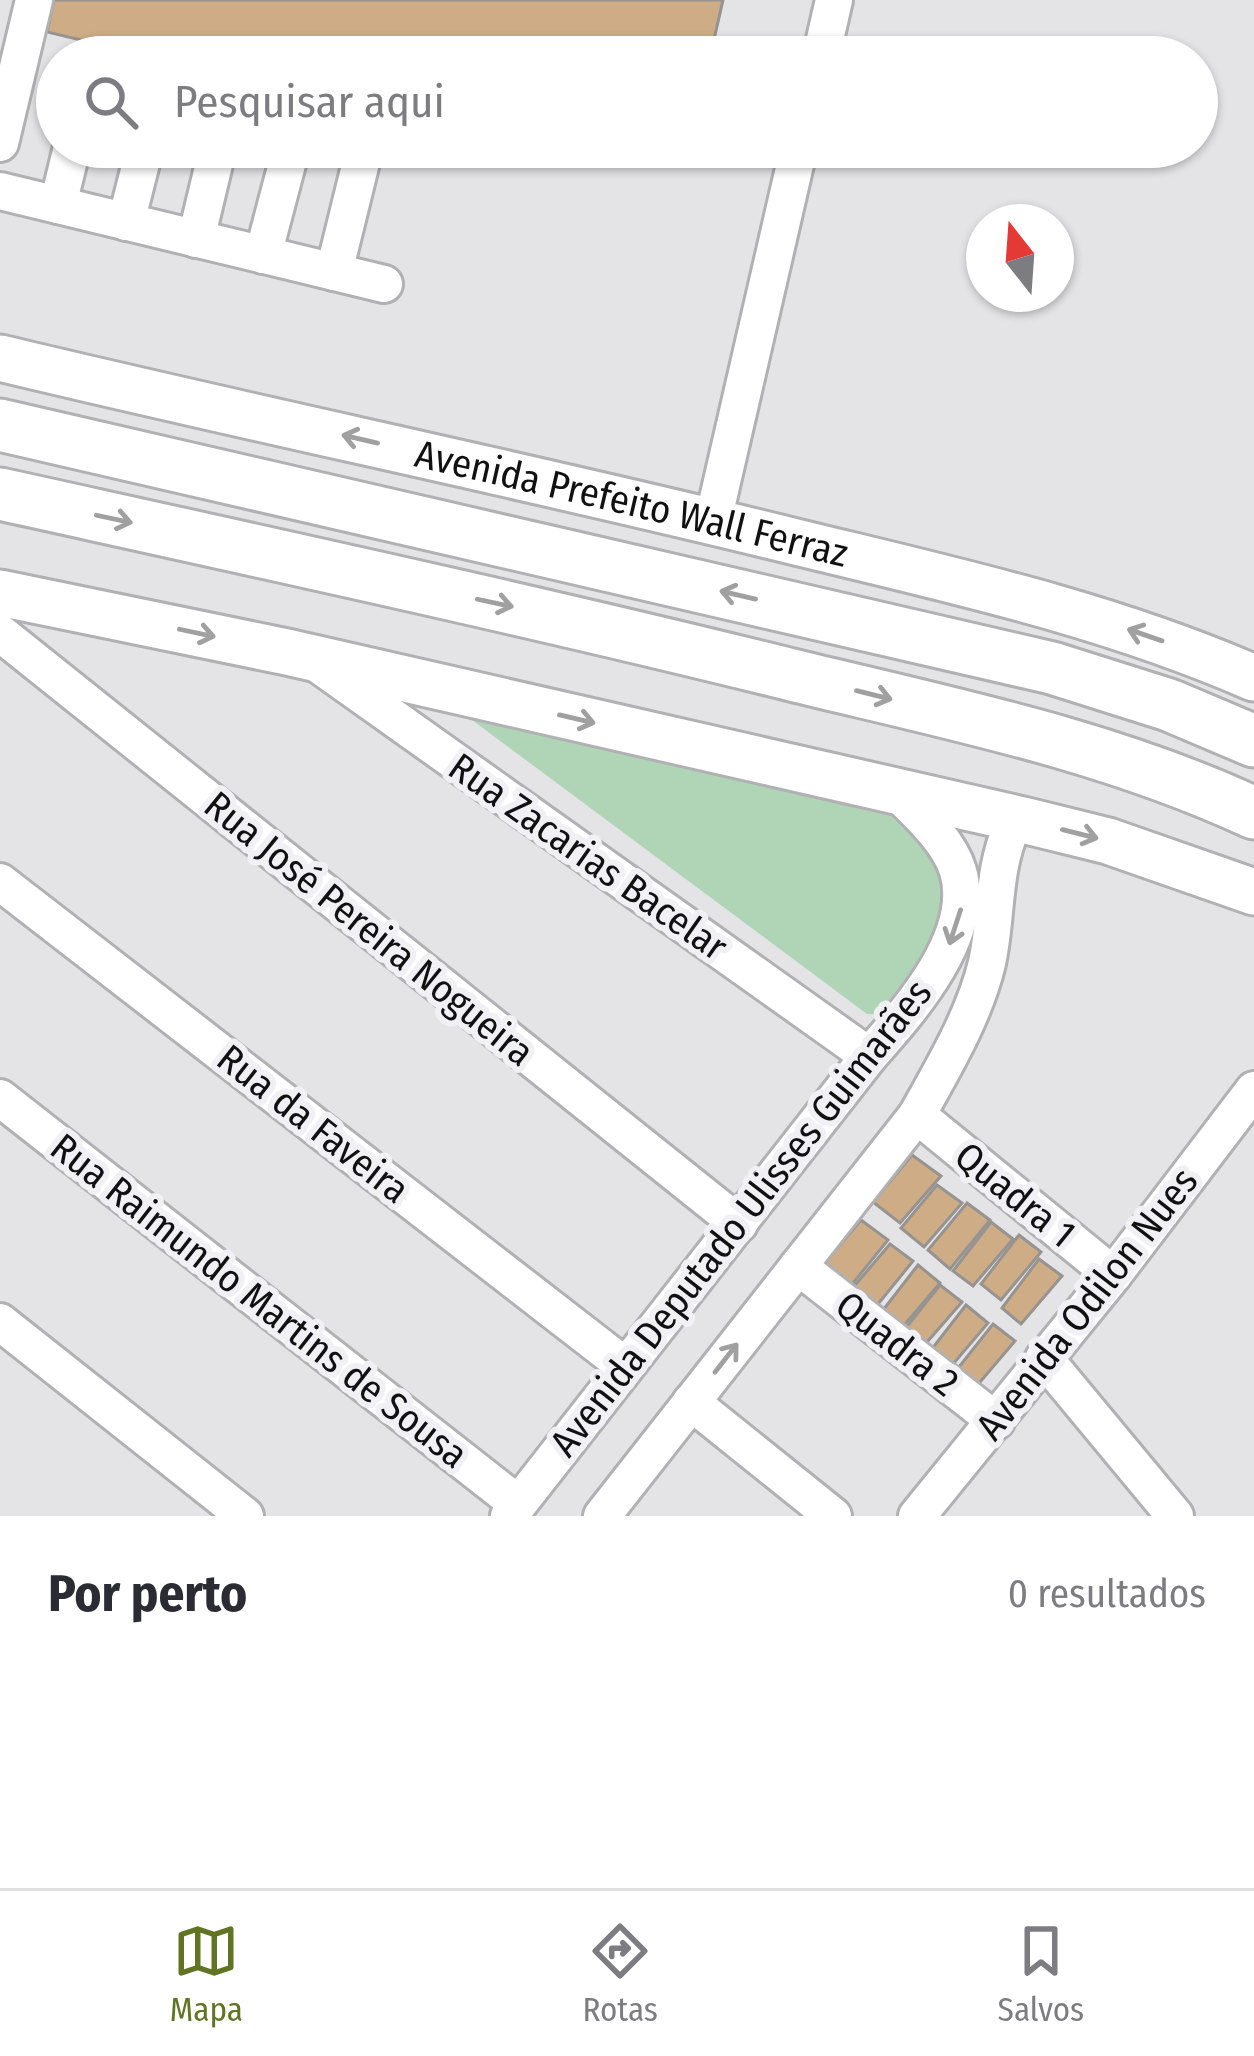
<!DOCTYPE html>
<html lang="pt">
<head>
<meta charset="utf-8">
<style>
  body { margin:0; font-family:"Fira Sans Condensed",sans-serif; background:#f7f7f7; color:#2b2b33 }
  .compass { position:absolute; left:966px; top:204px; width:108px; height:108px; border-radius:50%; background:#fff; box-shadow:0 3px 9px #0004; rotate:343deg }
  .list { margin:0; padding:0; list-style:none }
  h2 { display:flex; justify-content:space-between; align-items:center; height:156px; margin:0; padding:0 48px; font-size:51px }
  h2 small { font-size:39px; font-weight:400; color:#7c7c81 }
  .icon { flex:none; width:66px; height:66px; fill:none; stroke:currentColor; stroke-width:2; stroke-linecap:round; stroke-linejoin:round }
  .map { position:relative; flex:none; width:1254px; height:1516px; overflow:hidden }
  .search { position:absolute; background:#fff; box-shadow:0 3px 9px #0004; left:36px; right:36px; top:36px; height:132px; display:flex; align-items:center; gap:30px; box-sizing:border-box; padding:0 42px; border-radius:66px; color:#7c7c81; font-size:45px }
  .sheet { height:372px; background:#fff }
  nav { display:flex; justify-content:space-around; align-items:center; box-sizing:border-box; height:168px; border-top:3px solid #e1e1e2; background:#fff; font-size:33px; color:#7c7c81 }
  nav a { display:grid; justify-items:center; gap:6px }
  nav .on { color:#607424 }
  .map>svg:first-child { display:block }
  .green { fill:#b0d5b6 }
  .building { fill:#cead86; stroke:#969390; stroke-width:3 }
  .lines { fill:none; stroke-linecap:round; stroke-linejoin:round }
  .minor-casing { stroke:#b1b1b4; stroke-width:42 }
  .major-casing { stroke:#b1b1b4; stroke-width:51 }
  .highway-casing { stroke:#b1b1b4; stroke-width:57 }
  .minor { stroke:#fff; stroke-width:36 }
  .major { stroke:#fff; stroke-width:45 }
  .highway { stroke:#fff; stroke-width:51 }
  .oneway { stroke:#a0a0a0 }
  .labels { text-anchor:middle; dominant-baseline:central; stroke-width:12; stroke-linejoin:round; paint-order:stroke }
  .street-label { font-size:39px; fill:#111112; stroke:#f1f1f5 }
</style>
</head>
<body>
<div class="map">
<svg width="1254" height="1516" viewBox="0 0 1254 1516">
  <rect width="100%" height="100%" fill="#e4e4e7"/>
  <path class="green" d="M460,711L890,812C904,824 921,836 934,850C978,897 920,970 897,1015L867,1014Z"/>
  <g class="building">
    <polygon points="54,0 723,0 710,57 152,57 47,32"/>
    <polygon points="912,1155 941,1176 900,1223 873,1202"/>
    <polygon points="937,1185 962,1203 924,1247 901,1228"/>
    <polygon points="967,1203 990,1220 950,1269 928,1250"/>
    <polygon points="861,1220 888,1240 849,1288 822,1266"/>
    <polygon points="991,1222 1013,1239 973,1286 953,1271"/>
    <polygon points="1019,1235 1041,1252 1001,1300 981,1284"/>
    <polygon points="890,1244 913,1261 874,1309 850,1291"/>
    <polygon points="1039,1259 1062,1276 1021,1324 1002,1308"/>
    <polygon points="918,1265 940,1283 900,1330 880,1314"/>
    <polygon points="940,1285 962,1302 921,1349 901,1334"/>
    <polygon points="966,1305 988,1323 948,1370 928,1354"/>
    <polygon points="993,1324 1015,1341 975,1388 955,1372"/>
  </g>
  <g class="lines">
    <defs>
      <g id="minor">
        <polyline points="821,57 834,0"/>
        <polyline points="0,143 34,0"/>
        <polyline points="0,191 384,284"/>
        <polyline points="58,205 72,147"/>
        <polyline points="126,222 145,147"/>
        <polyline points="196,239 218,147"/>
        <polyline points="263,255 291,149"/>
        <polyline points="334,272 363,154"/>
        <polyline points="713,521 799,147"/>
        <polyline points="0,633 739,1224"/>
        <polyline points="315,662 869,1056"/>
        <polyline points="0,882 625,1366"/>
        <polyline points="0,1098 518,1504"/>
        <polyline points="917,1115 1113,1275"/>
        <polyline points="798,1266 996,1421"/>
        <polyline points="0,1322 245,1516"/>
        <polyline points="1044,1358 1175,1516"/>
        <polyline points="691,1402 833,1516"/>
        <path d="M509,1516L869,1056C908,1012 977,936 958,871C949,841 918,813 896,791"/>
        <path d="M602,1516L917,1115C943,1068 974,1017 987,963C997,918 992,870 1012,827L1027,821"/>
        <polyline points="917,1516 1113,1275 1254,1090"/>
      </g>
      <g id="major">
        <path id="s1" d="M0,358C266,422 534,477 800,543C956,581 1107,614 1254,678"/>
        <polyline points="0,593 287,652 1027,821 1108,841 1254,892"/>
      </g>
      <g id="highway">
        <polyline points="0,425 1052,668 1169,705 1254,741"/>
        <path d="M0,494C267,553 535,611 800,677C953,714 1110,746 1254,813"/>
      </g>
    </defs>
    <use href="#minor" class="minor-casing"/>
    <use href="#major" class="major-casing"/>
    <use href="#highway" class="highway-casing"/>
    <use href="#minor" class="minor"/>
    <use href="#major" class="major"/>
    <use href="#highway" class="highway"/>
  </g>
  <defs><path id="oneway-shaft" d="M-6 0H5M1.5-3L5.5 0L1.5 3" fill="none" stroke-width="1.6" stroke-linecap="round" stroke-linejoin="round" transform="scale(3)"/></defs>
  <g class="oneway">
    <use href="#oneway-shaft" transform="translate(360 439) rotate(-167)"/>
    <use href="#oneway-shaft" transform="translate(114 519) rotate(12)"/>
    <use href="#oneway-shaft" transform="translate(738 595) rotate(-167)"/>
    <use href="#oneway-shaft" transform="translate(495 603) rotate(12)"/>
    <use href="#oneway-shaft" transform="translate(197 633) rotate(12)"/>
    <use href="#oneway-shaft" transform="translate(1145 635) rotate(-161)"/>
    <use href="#oneway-shaft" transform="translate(874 695) rotate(14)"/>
    <use href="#oneway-shaft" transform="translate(577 719) rotate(13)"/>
    <use href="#oneway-shaft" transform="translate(1080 834) rotate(14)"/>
    <use href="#oneway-shaft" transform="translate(955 927) rotate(108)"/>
    <use href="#oneway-shaft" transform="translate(726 1358) rotate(-52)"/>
  </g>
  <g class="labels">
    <g class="street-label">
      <text stroke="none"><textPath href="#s1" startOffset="648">Avenida Prefeito Wall Ferraz</textPath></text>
      <text transform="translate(588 857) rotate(35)">Rua Zacarias Bacelar</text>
      <text transform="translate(369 929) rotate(39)">Rua José Pereira Nogueira</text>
      <text transform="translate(313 1124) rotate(38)">Rua da Faveira</text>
      <text transform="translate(1015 1195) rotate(39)">Quadra 1</text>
      <text transform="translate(741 1218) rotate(-52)">Avenida Deputado Ulisses Guimarães</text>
      <text transform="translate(259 1301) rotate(38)">Rua Raimundo Martins de Sousa</text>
      <text transform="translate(1087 1304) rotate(-52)">Avenida Odilon Nues</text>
      <text transform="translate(897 1344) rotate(38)">Quadra 2</text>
    </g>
  </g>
</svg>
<svg class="compass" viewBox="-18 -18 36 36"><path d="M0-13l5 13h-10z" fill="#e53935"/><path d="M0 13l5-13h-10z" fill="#7c7c81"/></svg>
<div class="search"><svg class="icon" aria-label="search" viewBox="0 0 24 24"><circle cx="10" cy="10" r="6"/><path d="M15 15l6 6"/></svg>Pesquisar aqui</div>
</div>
<section class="sheet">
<h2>Por perto<small>0 resultados</small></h2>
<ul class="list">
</ul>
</section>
<nav>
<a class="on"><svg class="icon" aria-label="map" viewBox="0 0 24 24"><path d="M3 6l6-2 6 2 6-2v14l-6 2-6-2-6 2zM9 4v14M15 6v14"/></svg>Mapa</a>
<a><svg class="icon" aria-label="directions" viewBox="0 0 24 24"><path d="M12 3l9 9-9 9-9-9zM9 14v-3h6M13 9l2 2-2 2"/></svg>Rotas</a>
<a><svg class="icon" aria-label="saved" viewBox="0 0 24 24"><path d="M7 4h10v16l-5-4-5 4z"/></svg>Salvos</a>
</nav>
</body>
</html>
